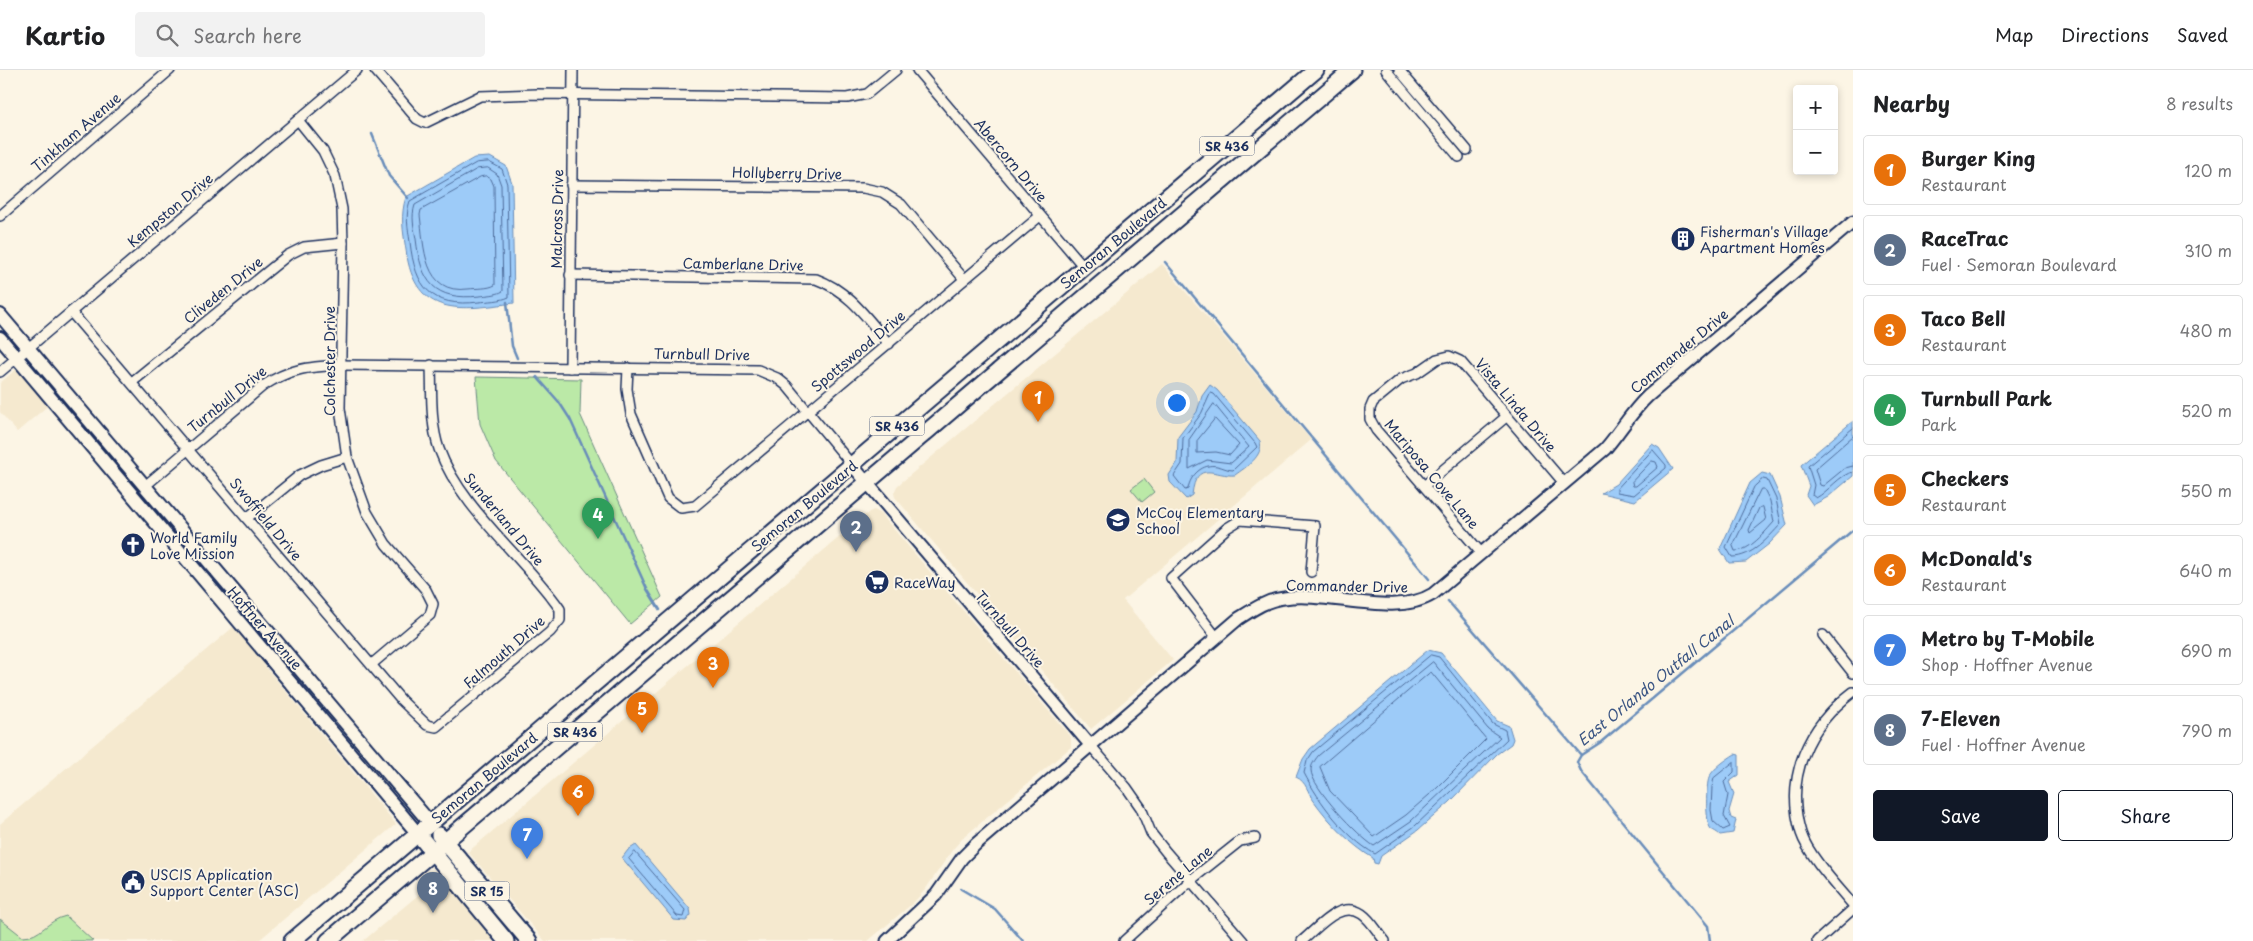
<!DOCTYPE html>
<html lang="en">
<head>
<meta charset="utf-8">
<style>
  body { margin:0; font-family:"Playpen Sans",sans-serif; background:#f2f2f2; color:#202124 }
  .controls { position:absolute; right:15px; top:15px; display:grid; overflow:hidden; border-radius:5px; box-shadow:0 2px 8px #0003 }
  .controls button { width:45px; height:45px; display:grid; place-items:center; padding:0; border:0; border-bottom:1px solid #e0e0e0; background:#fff; color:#202124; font:25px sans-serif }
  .you { position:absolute; left:1176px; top:332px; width:18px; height:18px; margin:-12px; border:4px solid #fff; border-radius:50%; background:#1a73e8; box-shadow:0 0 0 8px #1a73e833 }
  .badge { display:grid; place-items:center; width:32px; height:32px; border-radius:50%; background:#111827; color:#fff; font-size:16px; font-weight:700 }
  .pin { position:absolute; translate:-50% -41px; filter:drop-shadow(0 1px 2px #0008) }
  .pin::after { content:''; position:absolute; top:26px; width:18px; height:15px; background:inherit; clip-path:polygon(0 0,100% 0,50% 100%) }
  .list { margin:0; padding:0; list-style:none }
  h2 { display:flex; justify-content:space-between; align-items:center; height:65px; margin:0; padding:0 20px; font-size:21px }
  h2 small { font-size:16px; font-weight:400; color:#757577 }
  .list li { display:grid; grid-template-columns:32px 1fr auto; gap:15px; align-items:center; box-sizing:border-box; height:70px; margin:0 10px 10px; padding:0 10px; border:1px solid #e0e0e0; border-radius:5px }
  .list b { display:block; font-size:19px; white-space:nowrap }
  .list p { margin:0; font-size:16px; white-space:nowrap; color:#757577 }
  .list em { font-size:16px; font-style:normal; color:#757577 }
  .actions { display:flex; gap:10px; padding:15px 20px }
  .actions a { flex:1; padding:11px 0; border:1px solid #111827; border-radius:5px; text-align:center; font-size:18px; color:#111827 }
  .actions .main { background:#111827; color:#fff }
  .icon { flex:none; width:28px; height:28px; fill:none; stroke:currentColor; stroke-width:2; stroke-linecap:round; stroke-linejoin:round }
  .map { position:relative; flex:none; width:1853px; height:871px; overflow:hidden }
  header { display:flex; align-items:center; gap:30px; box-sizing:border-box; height:70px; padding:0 25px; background:#fff; border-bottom:1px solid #e0e0e0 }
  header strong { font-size:24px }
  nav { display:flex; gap:28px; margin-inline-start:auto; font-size:18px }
  .search { width:350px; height:45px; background:#f2f2f2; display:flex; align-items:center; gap:12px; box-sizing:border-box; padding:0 18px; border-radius:5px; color:#757577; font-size:19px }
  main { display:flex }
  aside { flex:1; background:#fff }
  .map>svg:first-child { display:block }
  .built { fill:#f5e9cf }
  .green { fill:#bbe9a7; stroke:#6b8c82 }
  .water { fill:#9dcbf8; stroke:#698dba }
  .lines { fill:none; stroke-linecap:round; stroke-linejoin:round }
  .shore { stroke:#4f6d9c; stroke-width:1 }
  .stream { stroke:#698dba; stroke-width:2.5 }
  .minor-casing { stroke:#1b2f5e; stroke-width:12 }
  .tertiary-casing { stroke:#1b2f5e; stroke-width:15 }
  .secondary-casing { stroke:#1b2f5e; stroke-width:16 }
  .primary-casing { stroke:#1b2f5e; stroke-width:19 }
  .minor { stroke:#fcf5e5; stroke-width:9 }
  .tertiary { stroke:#fcf5e5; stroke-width:11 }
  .secondary { stroke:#fcf5e5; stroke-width:12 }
  .primary { stroke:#fcf5e5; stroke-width:15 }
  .labels { text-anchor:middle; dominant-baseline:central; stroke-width:4; stroke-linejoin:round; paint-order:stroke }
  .shield { fill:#fcf5e5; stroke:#5e6a86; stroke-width:1 }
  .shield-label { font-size:12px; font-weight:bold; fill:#1b2f5e }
  .street-label { font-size:14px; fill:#1b2f5e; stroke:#fcf5e5 }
  .poi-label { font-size:14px; fill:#1b2f5e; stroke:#fcf5e5; text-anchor:start }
  .water-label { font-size:15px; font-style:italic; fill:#3c5684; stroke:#fcf5e5 }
</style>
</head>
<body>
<header>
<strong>Kartio</strong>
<div class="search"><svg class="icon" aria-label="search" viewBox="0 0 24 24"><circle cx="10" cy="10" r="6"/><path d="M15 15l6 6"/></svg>Search here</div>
<nav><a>Map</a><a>Directions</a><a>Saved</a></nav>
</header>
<main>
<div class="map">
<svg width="1853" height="871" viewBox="0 0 1853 871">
  <rect width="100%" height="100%" fill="#fcf5e5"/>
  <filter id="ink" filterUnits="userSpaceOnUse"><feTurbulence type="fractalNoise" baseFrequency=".02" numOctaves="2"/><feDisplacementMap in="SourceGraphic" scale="10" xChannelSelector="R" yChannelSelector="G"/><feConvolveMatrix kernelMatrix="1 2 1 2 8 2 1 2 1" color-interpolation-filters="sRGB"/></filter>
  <g filter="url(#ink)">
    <g class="built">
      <polygon points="1162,194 1311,370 1123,530 1173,590 1091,659 895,427 894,423 897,416"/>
      <polygon points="20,296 51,333 17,362 0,342 0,313"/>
      <polygon points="874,440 880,443 1071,667 1071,677 964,767 953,779 925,820 913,833 868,871 545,871 468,782 869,442"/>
      <polygon points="237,554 268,591 264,595 396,754 258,871 0,871 0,754"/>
      <polygon points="441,806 496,871 363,871"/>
    </g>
    <g class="green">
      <polygon points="476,307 581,309 580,344 662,527 630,554 496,391 480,354"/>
      <polygon points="1144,409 1154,422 1142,432 1131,419"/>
      <path d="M66,846L93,871H0V849L23,867C41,867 47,850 66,846Z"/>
    </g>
    <g class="water">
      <path d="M490,87L506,96L512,113L514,233C461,240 415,249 406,180C403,161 400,145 406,127L474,88Z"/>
      <path d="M1210,315L1217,320L1260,371C1264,386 1246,397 1235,405C1216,407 1196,388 1192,425L1186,429L1170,412L1169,405L1177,393L1178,367L1197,342L1202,326Z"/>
      <polygon points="1853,351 1853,406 1828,427 1813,435 1806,425 1809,416 1801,395"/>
      <polygon points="1652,374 1659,378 1673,399 1635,431 1601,423 1616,414"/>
      <polygon points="1762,403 1770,405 1780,427 1787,455 1769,474 1746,492 1729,493 1720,479 1750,413"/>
      <path d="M1428,580L1441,583L1497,651L1509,656L1513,669L1511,674L1497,684L1450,732L1418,760L1381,786L1378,794L1374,793L1373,788C1352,776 1328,751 1314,731C1307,722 1307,712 1296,707L1303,689L1310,679Z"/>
      <path d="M1735,684L1739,685V705L1729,712L1734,724L1729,741L1731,748L1736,750L1733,763L1720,765C1717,762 1714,761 1711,759C1705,753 1706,715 1709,708C1712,699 1727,689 1735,684Z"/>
      <polygon points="636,775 690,839 691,845 686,851 674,850 622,788 628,780"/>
    </g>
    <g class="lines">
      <g class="shore">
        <path d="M489,92L502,99L507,114L509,227C501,231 488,231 479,232C431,238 415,217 410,172C408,157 405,145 410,131L476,93Z"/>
        <path d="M488,98L497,104L501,115L503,221C497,225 487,225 480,226C434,231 421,212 416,169C414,157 411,147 415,135L477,99Z"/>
        <path d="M486,106L491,109L494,116L495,215C488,219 477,218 468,219C423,225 424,176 420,145L421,140L480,107Z"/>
        <path d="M1211,323L1214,324L1255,373L1257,377L1233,400C1227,400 1223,397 1217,396C1203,393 1190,405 1188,419L1185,420L1174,406L1182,394L1183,368L1201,344Z"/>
        <polygon points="1214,334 1249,377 1231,393 1207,390 1189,399 1189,370"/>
        <polygon points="1215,349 1239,375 1230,385 1216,382 1197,383 1197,371"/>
        <path d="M1853,358L1808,396L1814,415L1812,425L1816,428C1828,422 1840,404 1853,402"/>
        <polyline points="1853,366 1815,399 1820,415 1823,416 1845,398 1853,396"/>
        <polygon points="1653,380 1666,395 1666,398 1634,425 1617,422 1617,419"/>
        <polygon points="1652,391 1656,392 1658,397 1636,416 1633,416 1632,412"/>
        <path d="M1763,409L1767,410L1776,429L1781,454C1768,468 1752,487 1732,487L1726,477L1754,417Z"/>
        <path d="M1761,419H1764L1770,431L1774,452C1765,462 1750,481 1735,481L1733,476Z"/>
        <polygon points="1763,437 1766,450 1750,463 1749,460 1759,438"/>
        <path d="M1431,585L1439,587L1493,654L1505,660L1507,669L1415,756L1375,784C1345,767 1319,732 1304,703L1307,691L1313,682Z"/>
        <path d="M1433,592L1488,659L1500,667L1411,751L1374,776C1359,767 1311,717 1311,700C1311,695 1315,690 1318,686Z"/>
        <polygon points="1431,602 1486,669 1437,718 1406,745 1374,767 1330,721 1320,697"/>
        <polygon points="1734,692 1734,702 1724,712 1728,725 1724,746 1730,757 1723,760 1713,751 1711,740 1712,717 1714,708"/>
        <polygon points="635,782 685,840 683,847 677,846 629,789"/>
      </g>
      <g class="stream">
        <polyline points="372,64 389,106 408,128"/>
        <polyline points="1165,192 1429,509"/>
        <polyline points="507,232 512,276 517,288"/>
        <polyline points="537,307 559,332 570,349 647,519 660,540"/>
        <polyline points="1448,531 1581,685"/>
        <polyline points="961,819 995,839 1023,871"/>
        <polyline points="1710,871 1708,856 1581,701 1577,692 1581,685 1601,672 1853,460"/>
      </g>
      <defs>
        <g id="minor">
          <polyline points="375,0 417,49 425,53 480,26 537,24 847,28 867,24 896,0"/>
          <polyline points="917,0 1084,197"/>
          <polyline points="1386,0 1459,87"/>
          <polyline points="1399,0 1467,80"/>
          <polyline points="298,50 323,81 335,106 342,139 343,173 340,338 347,387 367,442 386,474 426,520 433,534 430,545 372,594"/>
          <polyline points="571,115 863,118 882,122 901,134 964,209"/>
          <polyline points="0,146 170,0"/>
          <path d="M570,205L816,209C849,221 867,248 889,274"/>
          <path d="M71,242L401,630L427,655L436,657L550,562L560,550V539C523,486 461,439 439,379C430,353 432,322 431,295"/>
          <polyline points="570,298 573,0"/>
          <polyline points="628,298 627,319 631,344 668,428 681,438 695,436 1040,146"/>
          <polyline points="0,302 357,0"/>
          <polyline points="132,312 288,185 304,177 343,173"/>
          <polyline points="1425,415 1506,347"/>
          <path d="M145,416L263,316C290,298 309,297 341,295L758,300L777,308L787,316L852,395"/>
          <polyline points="247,448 300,405 321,395 347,387"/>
          <polyline points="1481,483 1376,360 1370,349 1370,339 1373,332 1401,309 1417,303 1437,289 1449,286 1460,291 1564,413"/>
          <polyline points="1823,565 1853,603"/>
          <polyline points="1217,568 1171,508 1227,458 1240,450 1315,456 1311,502"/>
          <path d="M1853,622C1808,656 1784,707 1801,763C1808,785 1838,817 1853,835"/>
          <polyline points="1091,676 1127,718 1141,738 1151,763 1166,782 1243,871"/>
          <polyline points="1124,871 1191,810 1240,771 1255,768"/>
          <path d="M1302,871C1318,858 1340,829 1362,844C1371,850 1378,863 1385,871"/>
          <polyline points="1817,871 1853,839"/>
        </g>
        <g id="tertiary">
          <polyline points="852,395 1091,676"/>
          <path d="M887,871L936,825L962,788L976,774L1238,549C1252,540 1266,530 1284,528C1328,521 1395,548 1433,524L1605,379C1620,362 1631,342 1648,326L1853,152"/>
        </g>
        <g id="secondary">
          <polyline points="0,245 431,754"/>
          <polyline points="0,268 418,764"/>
        </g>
        <g id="primary">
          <polyline points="418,764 506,871"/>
          <polyline points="439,765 529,871"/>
          <polyline points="292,871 1316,0"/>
          <polyline points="328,871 1352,0"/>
        </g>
      </defs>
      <use href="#minor" class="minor-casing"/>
      <use href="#tertiary" class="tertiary-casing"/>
      <use href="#secondary" class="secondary-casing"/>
      <use href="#primary" class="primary-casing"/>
      <use href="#minor" class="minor"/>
      <use href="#tertiary" class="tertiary"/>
      <use href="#secondary" class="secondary"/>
      <use href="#primary" class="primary"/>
    </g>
  </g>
  <defs>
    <symbol id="building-disc" viewBox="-11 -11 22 22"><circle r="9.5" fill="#1b2f5e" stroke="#fcf5e5"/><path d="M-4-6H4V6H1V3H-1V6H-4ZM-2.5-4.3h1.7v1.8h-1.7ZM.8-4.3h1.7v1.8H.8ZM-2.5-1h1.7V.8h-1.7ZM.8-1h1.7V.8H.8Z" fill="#fff"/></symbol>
    <symbol id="school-disc" viewBox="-11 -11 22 22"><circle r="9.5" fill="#1b2f5e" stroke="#fcf5e5"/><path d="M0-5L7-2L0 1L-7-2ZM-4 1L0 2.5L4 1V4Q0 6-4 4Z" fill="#fff"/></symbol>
    <symbol id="church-disc" viewBox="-11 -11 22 22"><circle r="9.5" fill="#1b2f5e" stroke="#fcf5e5"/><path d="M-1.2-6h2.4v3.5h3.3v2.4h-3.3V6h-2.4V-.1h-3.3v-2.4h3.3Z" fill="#fff"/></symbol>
    <symbol id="supermarket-disc" viewBox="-11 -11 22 22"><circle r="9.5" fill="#1b2f5e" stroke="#fcf5e5"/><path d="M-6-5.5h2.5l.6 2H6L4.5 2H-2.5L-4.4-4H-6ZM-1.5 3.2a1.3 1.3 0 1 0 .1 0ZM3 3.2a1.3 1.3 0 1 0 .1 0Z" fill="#fff"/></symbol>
    <symbol id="civic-disc" viewBox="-11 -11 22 22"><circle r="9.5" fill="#1b2f5e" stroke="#fcf5e5"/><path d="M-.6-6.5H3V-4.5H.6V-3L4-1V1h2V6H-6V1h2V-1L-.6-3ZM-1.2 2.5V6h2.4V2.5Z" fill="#fff"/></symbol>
  </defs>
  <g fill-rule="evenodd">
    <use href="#building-disc" x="1669" y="155" width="28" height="28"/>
    <use href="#school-disc" x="1104" y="436" width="28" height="28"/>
    <use href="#church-disc" x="119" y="461" width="28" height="28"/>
    <use href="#supermarket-disc" x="863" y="498" width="28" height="28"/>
    <use href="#civic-disc" x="119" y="798" width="28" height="28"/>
  </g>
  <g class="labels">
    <g class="shield">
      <rect x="1199.5" y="66.5" width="55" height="19" rx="4"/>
      <rect x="869.5" y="346.5" width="55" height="19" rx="4"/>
      <rect x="547.5" y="652.5" width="55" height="19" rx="4"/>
      <rect x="464.5" y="811.5" width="45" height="19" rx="4"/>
    </g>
    <g class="shield-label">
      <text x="1227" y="76">SR 436</text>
      <text x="897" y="356">SR 436</text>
      <text x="575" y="662">SR 436</text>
      <text x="487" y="821">SR 15</text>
    </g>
    <g class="street-label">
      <text transform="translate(76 62) rotate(-41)">Tinkham Avenue</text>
      <text transform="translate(1011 90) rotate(50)">Abercorn Drive</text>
      <text transform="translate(787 103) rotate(1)">Hollyberry Drive</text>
      <text transform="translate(170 140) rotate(-40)">Kempston Drive</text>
      <text transform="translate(557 149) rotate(-89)">Malcross Drive</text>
      <text transform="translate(1113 173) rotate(-40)">Semoran Boulevard</text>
      <text transform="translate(743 194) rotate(1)">Camberlane Drive</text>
      <text transform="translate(223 220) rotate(-39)">Cliveden Drive</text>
      <text transform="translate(858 281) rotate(-40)">Spottswood Drive</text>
      <text transform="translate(1679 281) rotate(-40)">Commander Drive</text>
      <text transform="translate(702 284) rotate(1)">Turnbull Drive</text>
      <text transform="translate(329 291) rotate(-90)">Colchester Drive</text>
      <text transform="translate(227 329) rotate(-39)">Turnbull Drive</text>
      <text transform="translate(1516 335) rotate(50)">Vista Linda Drive</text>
      <text transform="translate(1432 404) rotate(50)">Mariposa Cove Lane</text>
      <text transform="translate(804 436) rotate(-40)">Semoran Boulevard</text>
      <text transform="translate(266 449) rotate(50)">Swoffield Drive</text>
      <text transform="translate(504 449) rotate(50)">Sunderland Drive</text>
      <text transform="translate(1347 516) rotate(1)">Commander Drive</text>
      <text transform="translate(265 558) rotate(49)">Hoffner Avenue</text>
      <text transform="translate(1010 559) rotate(49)">Turnbull Drive</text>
      <text transform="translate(504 582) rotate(-41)">Falmouth Drive</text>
      <text transform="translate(484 708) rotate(-40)">Semoran Boulevard</text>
      <text transform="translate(1178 805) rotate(-40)">Serene Lane</text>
    </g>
    <g class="poi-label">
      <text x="1700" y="161">Fisherman's Village<tspan x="1700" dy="16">Apartment Homes</tspan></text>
      <text x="1136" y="442">McCoy Elementary<tspan x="1136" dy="16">School</tspan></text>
      <text x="150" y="467">World Family<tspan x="150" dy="16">Love Mission</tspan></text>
      <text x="894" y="512">RaceWay</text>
      <text x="150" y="804">USCIS Application<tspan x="150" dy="16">Support Center (ASC)</tspan></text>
    </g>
    <g class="water-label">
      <text transform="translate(1655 610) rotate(-39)">East Orlando Outfall Canal</text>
    </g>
  </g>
</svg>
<div class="controls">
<button>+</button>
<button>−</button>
</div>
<div class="you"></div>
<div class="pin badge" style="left:1038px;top:352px;background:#e8710a">1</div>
<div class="pin badge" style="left:856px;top:482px;background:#5c6f8a">2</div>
<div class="pin badge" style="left:713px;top:618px;background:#e8710a">3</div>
<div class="pin badge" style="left:598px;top:469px;background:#2e9e5b">4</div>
<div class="pin badge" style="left:642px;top:663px;background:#e8710a">5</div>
<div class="pin badge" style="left:578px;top:746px;background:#e8710a">6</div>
<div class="pin badge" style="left:527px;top:789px;background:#3f7fe0">7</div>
<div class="pin badge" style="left:433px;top:843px;background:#5c6f8a">8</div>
</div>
<aside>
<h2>Nearby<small>8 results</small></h2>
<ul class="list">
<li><span class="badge" style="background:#e8710a">1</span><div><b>Burger King</b><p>Restaurant</p></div><em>120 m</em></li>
<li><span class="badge" style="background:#5c6f8a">2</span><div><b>RaceTrac</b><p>Fuel · Semoran Boulevard</p></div><em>310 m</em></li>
<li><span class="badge" style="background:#e8710a">3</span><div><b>Taco Bell</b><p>Restaurant</p></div><em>480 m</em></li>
<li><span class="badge" style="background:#2e9e5b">4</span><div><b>Turnbull Park</b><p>Park</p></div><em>520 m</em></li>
<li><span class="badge" style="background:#e8710a">5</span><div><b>Checkers</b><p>Restaurant</p></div><em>550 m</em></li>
<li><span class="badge" style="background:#e8710a">6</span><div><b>McDonald's</b><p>Restaurant</p></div><em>640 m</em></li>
<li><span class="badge" style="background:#3f7fe0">7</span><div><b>Metro by T-Mobile</b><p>Shop · Hoffner Avenue</p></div><em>690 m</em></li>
<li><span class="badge" style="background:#5c6f8a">8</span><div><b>7-Eleven</b><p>Fuel · Hoffner Avenue</p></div><em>790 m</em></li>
</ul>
<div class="actions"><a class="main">Save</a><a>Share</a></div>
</aside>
</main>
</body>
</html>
